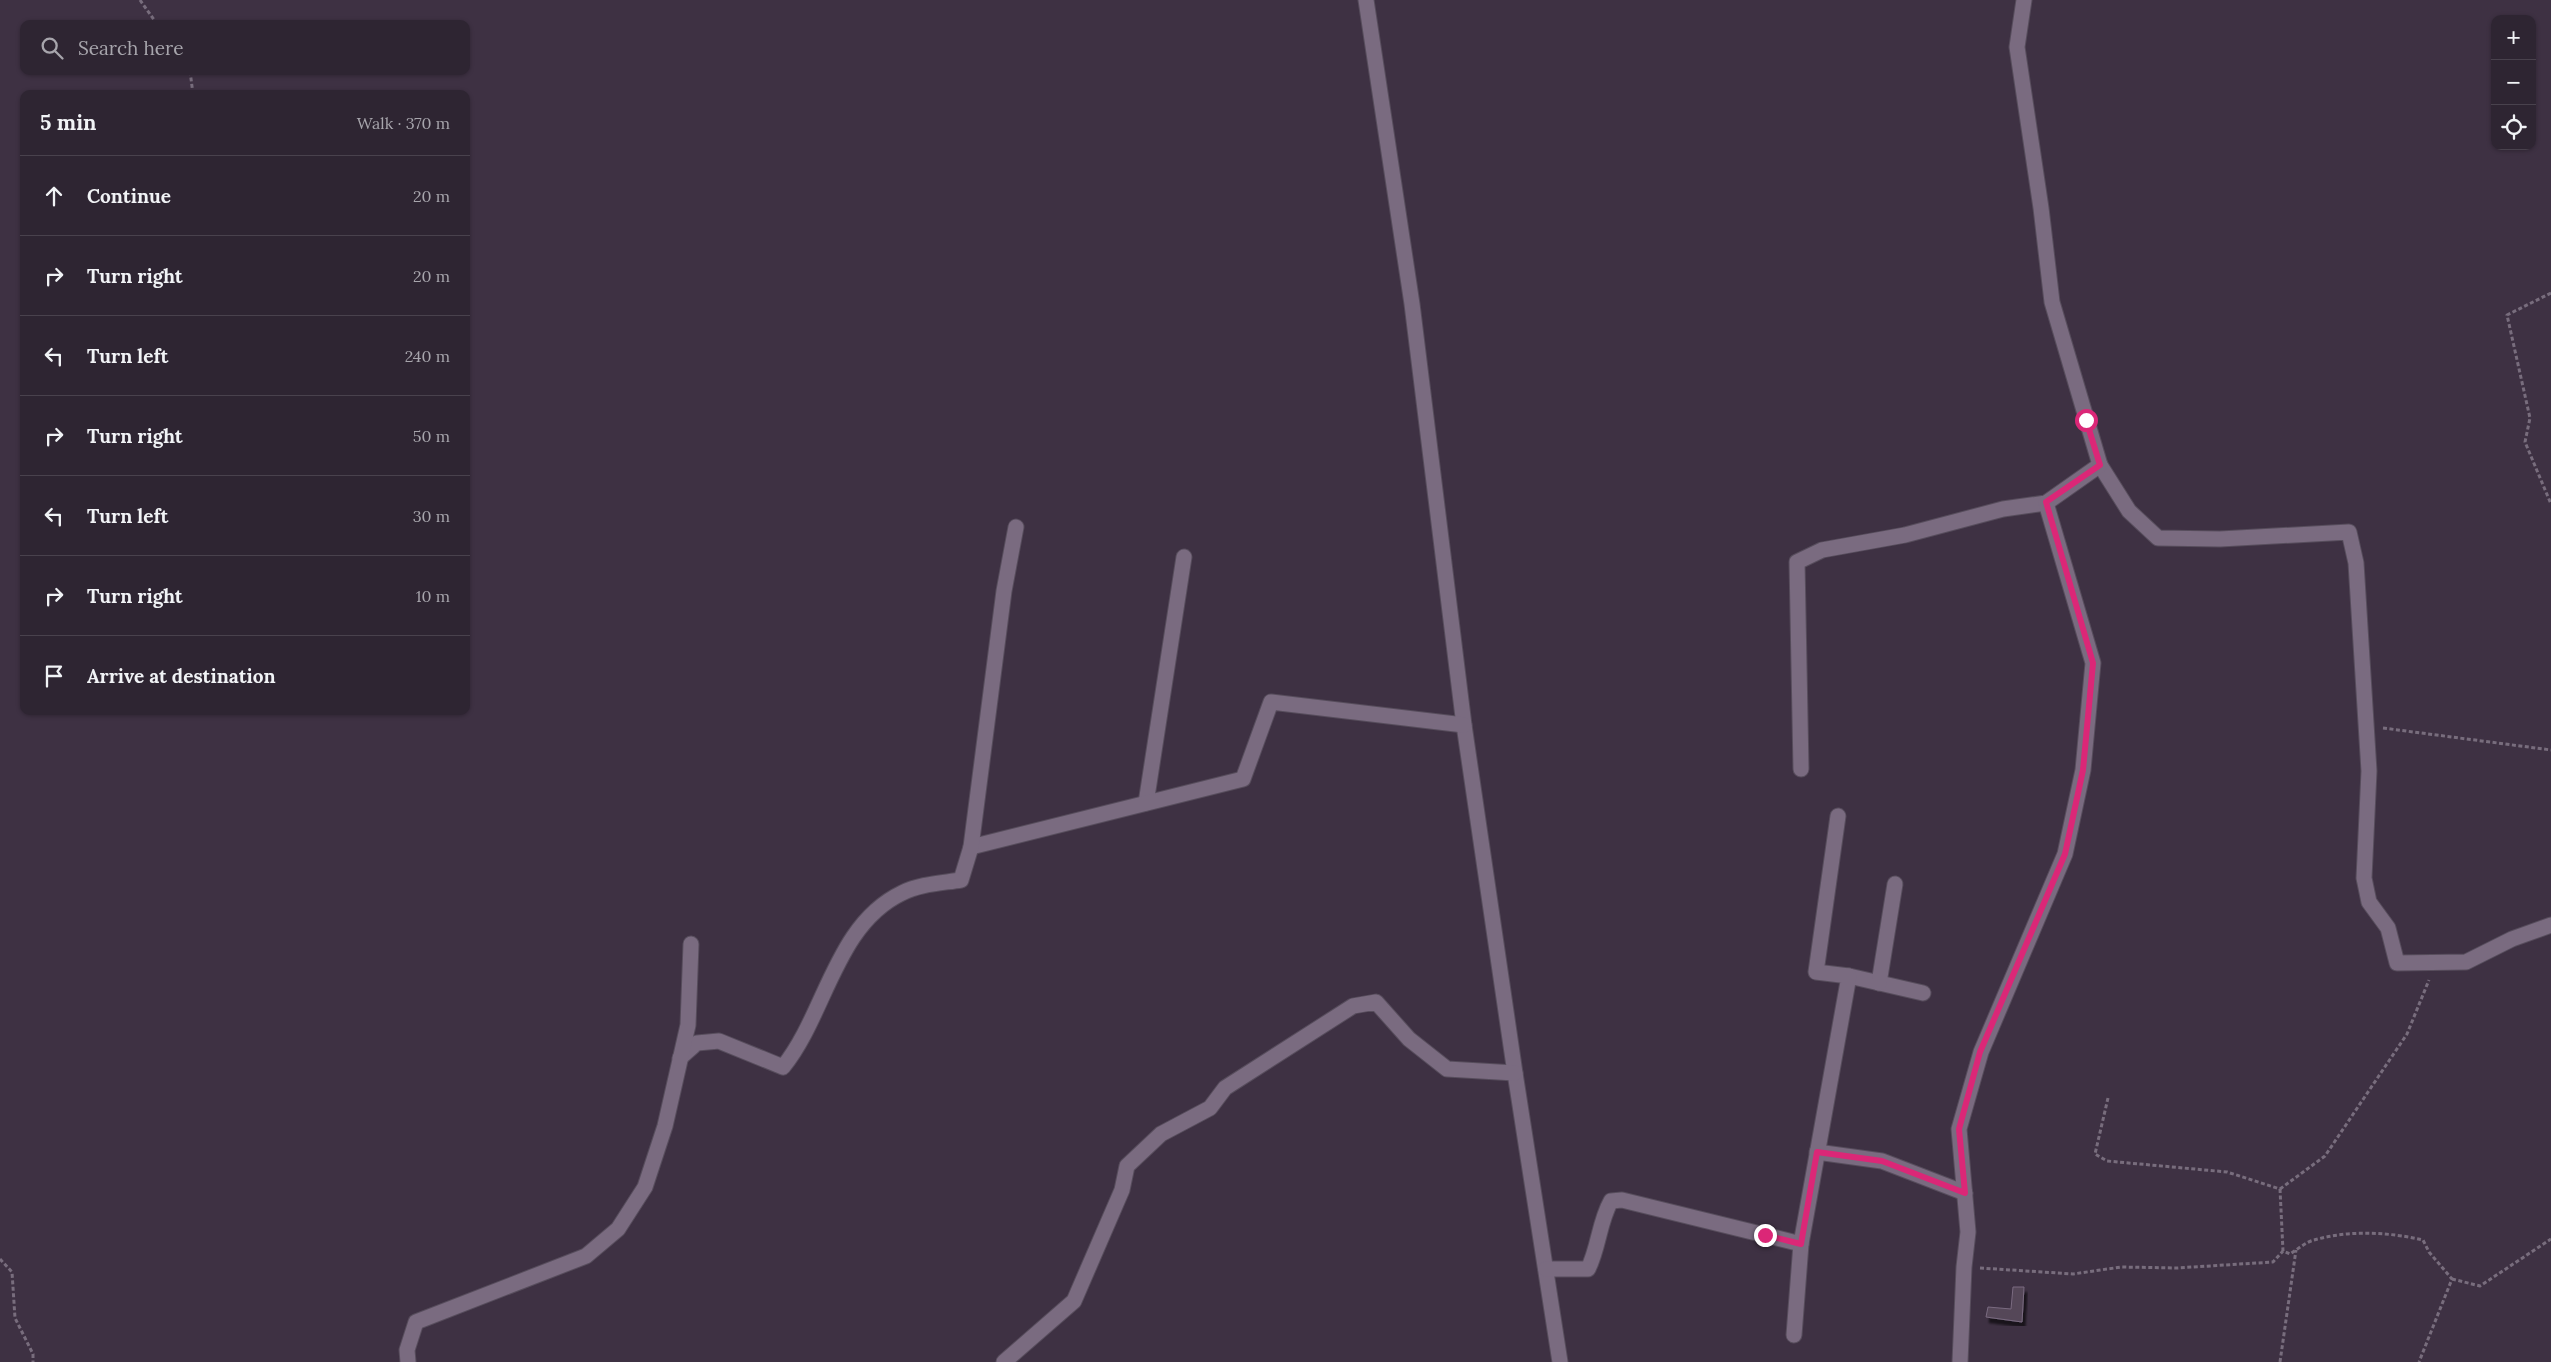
<!DOCTYPE html>
<html lang="en">
<head>
<meta charset="utf-8">
<style>
  body { margin:0; font-family:Lora,serif; background:#3a313e; color:#f1f3f6 }
  .controls { position:absolute; right:15px; top:15px; display:grid; overflow:hidden; border-radius:10px; box-shadow:0 1px 4px #0004 }
  .controls button { width:45px; height:45px; display:grid; place-items:center; padding:0; border:0; border-bottom:1px solid #49424d; background:#2e2532; color:#f1f3f6; font:25px sans-serif }
  .stop { position:absolute; width:15px; height:15px; margin:-11px; border:4px solid #db2777; border-radius:50%; background:#fff }
  .stop.end { background:#db2777; border-color:#fff; box-shadow:0 1px 5px #0008 }
  .list { margin:0; padding:0; list-style:none }
  h2 { display:flex; justify-content:space-between; align-items:center; height:65px; margin:0; padding:0 20px; font-size:21px }
  h2 small { font-size:16px; font-weight:400; color:#a7a5ac }
  .list li { display:grid; grid-template-columns:32px 1fr auto; gap:15px; align-items:center; box-sizing:border-box; height:80px; padding:0 20px; border-top:1px solid #49424d }
  .list b { display:block; font-size:19px; white-space:nowrap }
  .list em { font-size:16px; font-style:normal; color:#a7a5ac }
  .icon { flex:none; width:28px; height:28px; fill:none; stroke:currentColor; stroke-width:2; stroke-linecap:round; stroke-linejoin:round }
  .map { position:relative; flex:none; width:2551px; height:1362px; overflow:hidden }
  .search { position:absolute; background:#2e2532; box-shadow:0 1px 4px #0004; left:20px; top:20px; width:450px; height:55px; display:flex; align-items:center; gap:12px; box-sizing:border-box; padding:0 18px; border-radius:10px; color:#a7a5ac; font-size:19px }
  .panel { position:absolute; background:#2e2532; box-shadow:0 1px 4px #0004; left:20px; top:90px; width:450px; height:625px; border-radius:10px }
  .map>svg:first-child { display:block }
  .building { fill:#544659; stroke:#7a6b80; filter:url(#shadow) }
  .lines { fill:none; stroke-linecap:round; stroke-linejoin:round }
  .minor-casing { stroke:#574d5c; stroke-width:17 }
  .path { stroke:#786d7d; stroke-width:3; stroke-dasharray:4 2.5; stroke-linecap:butt }
  .minor { stroke:#7a6b80; stroke-width:15 }
  .route { stroke:#db2777; stroke-width:6 }
</style>
</head>
<body>
<div class="map">
<svg width="2551" height="1362" viewBox="0 0 2551 1362">
  <defs>
    <filter id="shadow"><feDropShadow dx="3" dy="5.5" stdDeviation="1" flood-color="#0009"/></filter>
  </defs>
  <rect width="100%" height="100%" fill="#3e3143"/>
  <polygon class="building" points="2013,1287 2024,1287 2022,1322 1986,1317 1988,1307 2011,1309"/>
  <g class="lines">
    <defs>
      <g id="minor">
        <polyline points="1366,0 1412,304 1464,725 1515,1073 1560,1362"/>
        <polyline points="2100,465 2129,511 2158,538 2220,539 2349,532 2356,563 2369,771 2364,878 2369,902 2388,928 2397,963 2466,962 2512,939 2551,925"/>
        <polyline points="1801,769 1797,562 1822,550 1905,535 2003,509 2046,503 2100,465 2052,302 2041,208 2017,47 2024,0"/>
        <polyline points="1146,803 1184,557"/>
        <polyline points="971,847 1243,779 1271,702 1464,725"/>
        <polyline points="1849,976 1923,993"/>
        <polyline points="1879,983 1895,884"/>
        <path d="M680,1058L697,1043L719,1041L783,1067C826,1014 835,925 902,893C919,884 943,883 961,880L971,847L1004,591L1016,527"/>
        <polyline points="1817,1152 1882,1161 1965,1193"/>
        <path d="M1546,1269H1588C1599,1247 1599,1222 1611,1201L1622,1200L1801,1244"/>
        <polyline points="1794,1335 1801,1244 1849,976 1816,972 1838,816"/>
        <polyline points="408,1362 407,1350 416,1322 586,1256 618,1229 645,1187 665,1126 688,1025 691,944"/>
        <polyline points="1004,1362 1074,1301 1122,1190 1127,1166 1161,1134 1210,1108 1225,1088 1353,1006 1376,1002 1409,1039 1447,1069 1515,1073"/>
        <polyline points="1960,1362 1964,1267 1968,1232 1959,1129 1981,1052 2065,854 2083,770 2093,663 2046,503"/>
      </g>
    </defs>
    <use href="#minor" class="minor-casing"/>
    <g class="path">
      <polyline points="140,0 157,24"/>
      <polyline points="190,71 193,94"/>
      <polyline points="2551,293 2507,315 2530,418 2525,442 2551,504"/>
      <polyline points="2383,728 2551,750"/>
      <polyline points="2108,1098 2095,1154 2107,1161 2227,1172 2280,1189"/>
      <path d="M2280,1189L2283,1251L2290,1254C2298,1249 2306,1242 2314,1240C2348,1230 2389,1232 2423,1240L2429,1252L2452,1279L2419,1362"/>
      <polyline points="2280,1189 2325,1156 2407,1034 2429,980"/>
      <polyline points="0,1259 12,1272 15,1318 33,1354 33,1362"/>
      <polyline points="1980,1268 2073,1274 2121,1267 2177,1268 2273,1262 2283,1251"/>
      <polyline points="2452,1279 2480,1286 2551,1239"/>
      <polyline points="2280,1362 2296,1250"/>
    </g>
    <use href="#minor" class="minor"/>
  </g>
  <g class="lines">
    <polyline class="route" points="1765,1235 1801,1244 1817,1152 1882,1161 1965,1193 1959,1129 1980,1052 2065,854 2083,770 2093,663 2046,502 2100,465 2086,420"/>
  </g>
</svg>
<div class="controls">
<button>+</button>
<button>−</button>
<button><svg class="icon" aria-label="locate" viewBox="0 0 24 24"><circle cx="12" cy="12" r="6"/><path d="M12 2v4M12 18v4M2 12h4M18 12h4"/></svg></button>
</div>
<div class="stop" style="left:2086px;top:420px"></div>
<div class="stop end" style="left:1765px;top:1235px"></div>
<div class="search"><svg class="icon" aria-label="search" viewBox="0 0 24 24"><circle cx="10" cy="10" r="6"/><path d="M15 15l6 6"/></svg>Search here</div>
<section class="panel">
<h2>5 min<small>Walk · 370 m</small></h2>
<ul class="list">
<li><svg class="icon" aria-label="ahead" viewBox="0 0 24 24"><path d="M12 20V5M6 11l6-6 6 6"/></svg><div><b>Continue</b></div><em>20 m</em></li>
<li><svg class="icon" aria-label="right" viewBox="0 0 24 24"><path d="M7 20v-9h11M14 6l5 5-5 5"/></svg><div><b>Turn right</b></div><em>20 m</em></li>
<li><svg class="icon" aria-label="left" viewBox="0 0 24 24"><path d="M17 20v-9H6M10 6l-5 5 5 5"/></svg><div><b>Turn left</b></div><em>240 m</em></li>
<li><svg class="icon" aria-label="right" viewBox="0 0 24 24"><path d="M7 20v-9h11M14 6l5 5-5 5"/></svg><div><b>Turn right</b></div><em>50 m</em></li>
<li><svg class="icon" aria-label="left" viewBox="0 0 24 24"><path d="M17 20v-9H6M10 6l-5 5 5 5"/></svg><div><b>Turn left</b></div><em>30 m</em></li>
<li><svg class="icon" aria-label="right" viewBox="0 0 24 24"><path d="M7 20v-9h11M14 6l5 5-5 5"/></svg><div><b>Turn right</b></div><em>10 m</em></li>
<li><svg class="icon" aria-label="arrive" viewBox="0 0 24 24"><path d="M6 21V4h12l-3 4 3 4H6"/></svg><div><b>Arrive at destination</b></div></li>
</ul>
</section>
</div>
</body>
</html>
